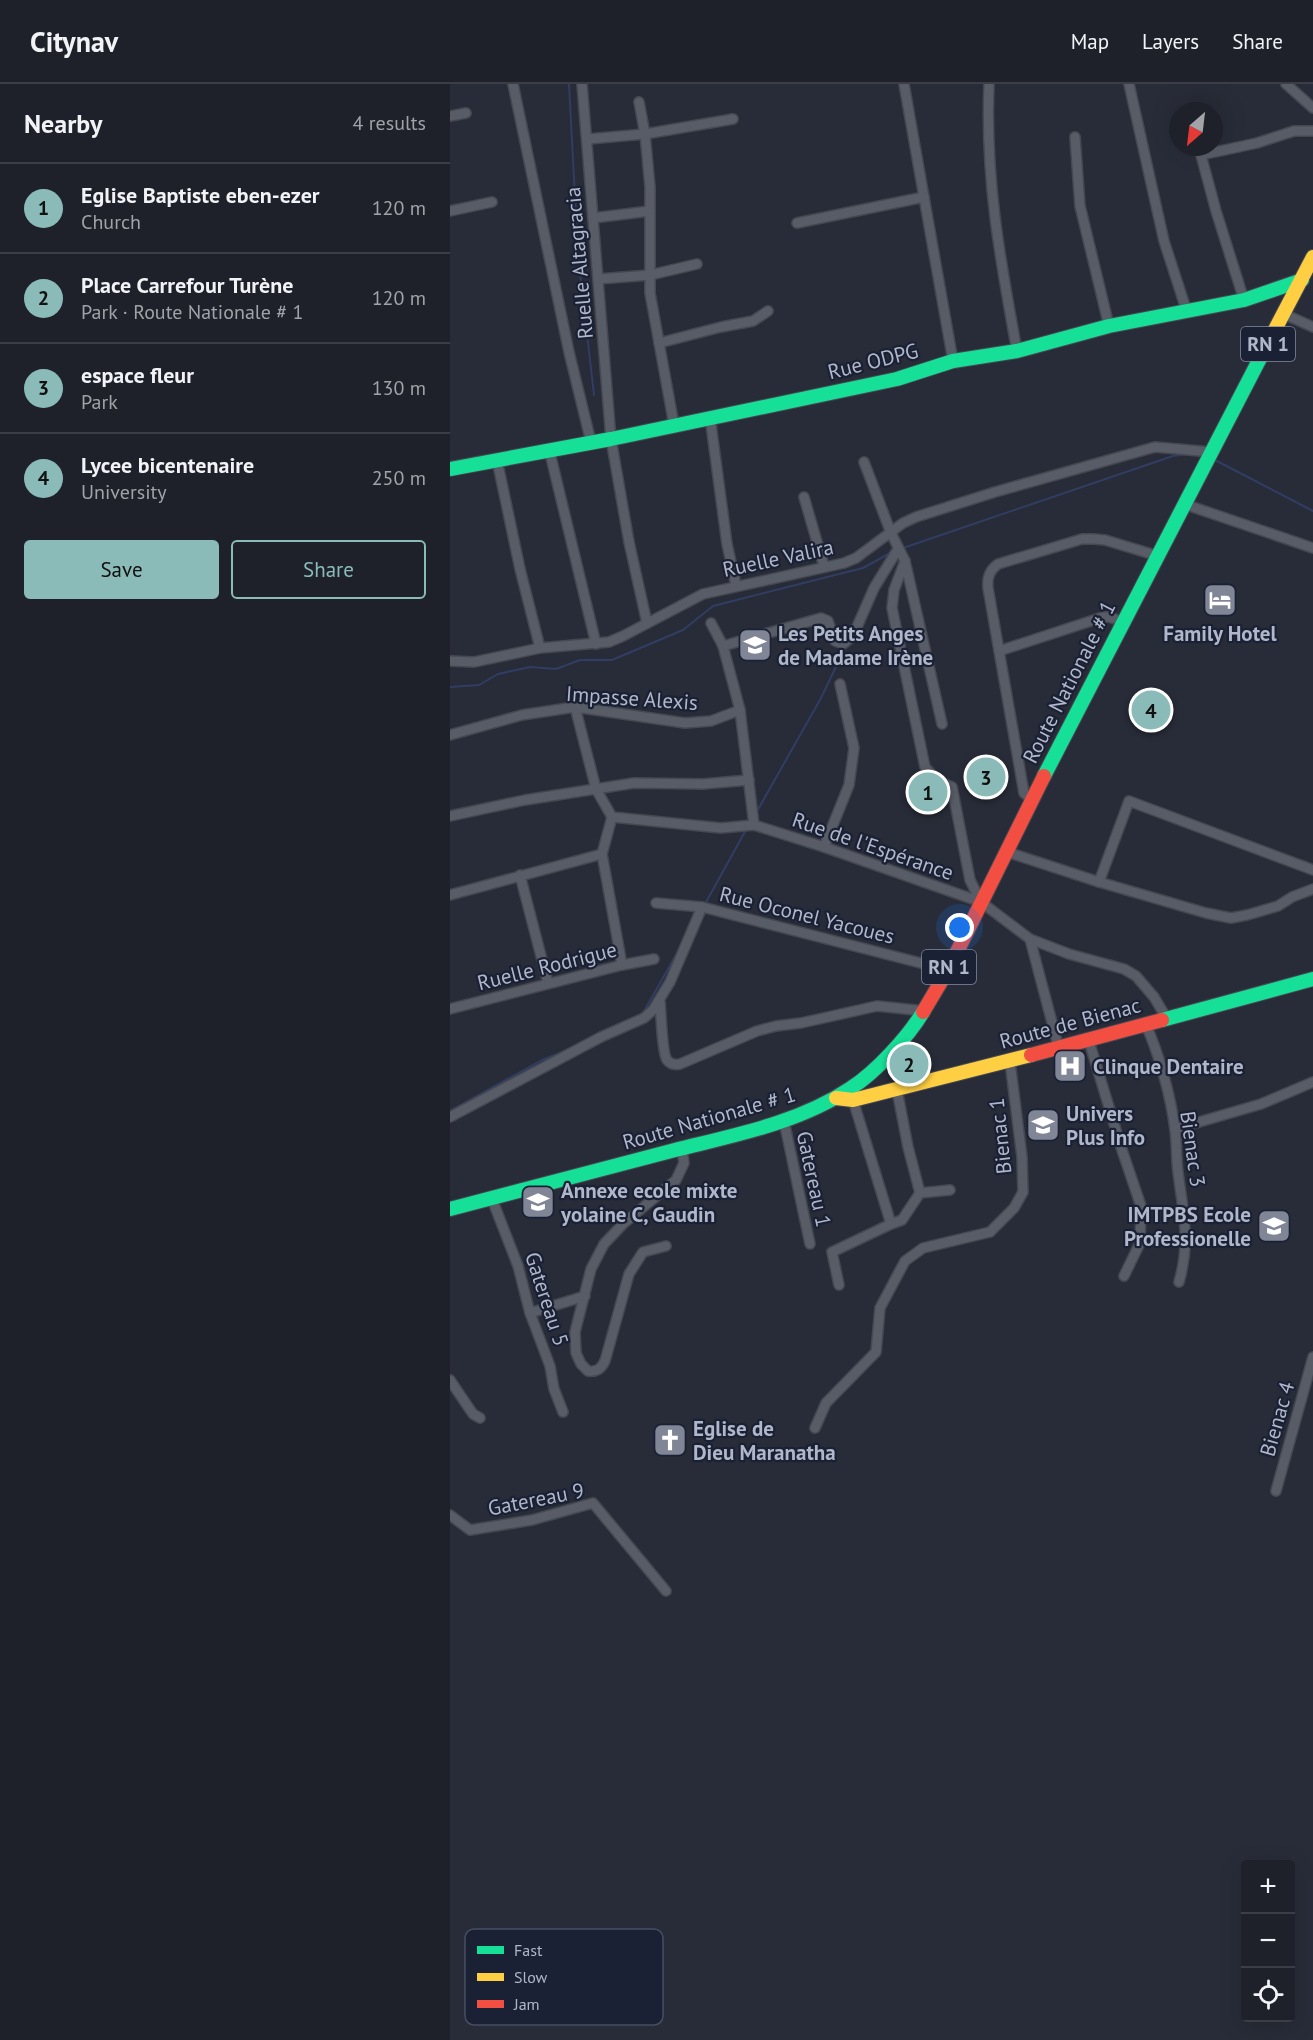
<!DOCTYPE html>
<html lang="en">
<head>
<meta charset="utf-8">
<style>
  body { margin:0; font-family:"PT Sans",sans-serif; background:#2b2e36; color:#f1f3f6 }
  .controls { position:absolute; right:18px; bottom:18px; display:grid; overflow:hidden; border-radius:6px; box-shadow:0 6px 24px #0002 }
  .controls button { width:54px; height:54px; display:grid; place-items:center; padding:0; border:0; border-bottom:2px solid #3c3e47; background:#1e212a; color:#f1f3f6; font:30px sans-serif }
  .compass { position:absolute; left:719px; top:18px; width:54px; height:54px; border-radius:50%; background:#1e212a; box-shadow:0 6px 24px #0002; rotate:208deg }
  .you { position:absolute; left:510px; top:844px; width:21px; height:21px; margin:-15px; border:4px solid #fff; border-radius:50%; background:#1a73e8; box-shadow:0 0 0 9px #1a73e833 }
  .badge { display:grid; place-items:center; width:39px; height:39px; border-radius:50%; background:#8bbbb9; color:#111; font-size:20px; font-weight:700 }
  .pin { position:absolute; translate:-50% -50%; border:3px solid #fff; box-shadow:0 2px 6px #0006 }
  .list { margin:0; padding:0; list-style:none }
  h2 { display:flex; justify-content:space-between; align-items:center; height:78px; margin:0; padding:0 24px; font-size:26px }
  h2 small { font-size:20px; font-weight:400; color:#a1a3a8 }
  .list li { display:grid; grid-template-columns:39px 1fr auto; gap:18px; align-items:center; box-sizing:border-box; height:90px; padding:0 24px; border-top:2px solid #3c3e47 }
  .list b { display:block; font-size:22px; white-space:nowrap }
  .list p { margin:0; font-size:20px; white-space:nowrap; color:#a1a3a8 }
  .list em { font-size:20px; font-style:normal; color:#a1a3a8 }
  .actions { display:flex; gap:12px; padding:18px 24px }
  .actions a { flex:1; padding:14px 0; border:2px solid #8bbbb9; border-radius:6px; text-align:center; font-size:21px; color:#8bbbb9 }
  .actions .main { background:#8bbbb9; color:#111 }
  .icon { flex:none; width:33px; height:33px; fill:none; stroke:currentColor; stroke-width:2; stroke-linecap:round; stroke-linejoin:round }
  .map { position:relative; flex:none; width:863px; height:1956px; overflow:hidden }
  header { display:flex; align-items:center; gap:36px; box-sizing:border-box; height:84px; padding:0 30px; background:#1e212a; border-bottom:2px solid #3c3e47 }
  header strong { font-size:28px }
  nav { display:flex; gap:33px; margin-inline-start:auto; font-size:21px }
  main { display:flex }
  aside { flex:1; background:#1e212a }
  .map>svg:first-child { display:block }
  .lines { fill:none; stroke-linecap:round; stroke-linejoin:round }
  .stream { stroke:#313d62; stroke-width:2 }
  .street-casing { stroke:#454851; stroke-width:12 }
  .fast-casing { stroke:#454851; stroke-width:16 }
  .slow-casing { stroke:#454851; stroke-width:16 }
  .jam-casing { stroke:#454851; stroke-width:16 }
  .street { stroke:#585c66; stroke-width:9 }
  .fast { stroke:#16e098; stroke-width:14 }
  .slow { stroke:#ffcf43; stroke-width:14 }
  .jam { stroke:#f24e42; stroke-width:14 }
  .labels { text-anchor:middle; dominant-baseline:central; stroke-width:4.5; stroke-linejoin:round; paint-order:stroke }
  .shield { fill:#1b2134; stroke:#848a9d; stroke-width:1.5 }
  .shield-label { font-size:20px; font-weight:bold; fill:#b1b7ca }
  .street-label { font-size:21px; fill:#b1b7ca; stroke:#1b2134 }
  .poi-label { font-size:21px; font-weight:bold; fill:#b1b7ca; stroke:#1b2134; text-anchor:start }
  .key { fill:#1b2134; stroke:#484e61; stroke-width:1.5 }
  .key-label { font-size:16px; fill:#b1b7ca }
</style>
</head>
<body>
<header>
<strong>Citynav</strong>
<nav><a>Map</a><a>Layers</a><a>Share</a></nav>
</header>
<main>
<aside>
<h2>Nearby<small>4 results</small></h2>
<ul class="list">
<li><span class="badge">1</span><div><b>Eglise Baptiste eben-ezer</b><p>Church</p></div><em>120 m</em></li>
<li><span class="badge">2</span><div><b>Place Carrefour Turène</b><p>Park · Route Nationale # 1</p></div><em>120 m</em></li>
<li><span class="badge">3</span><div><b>espace fleur</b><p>Park</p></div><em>130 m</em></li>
<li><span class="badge">4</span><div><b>Lycee bicentenaire</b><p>University</p></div><em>250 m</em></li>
</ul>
<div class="actions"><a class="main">Save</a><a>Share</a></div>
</aside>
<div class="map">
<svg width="863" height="1956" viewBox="0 0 863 1956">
  <rect width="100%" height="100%" fill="#282c38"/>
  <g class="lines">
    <g class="stream">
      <polyline points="119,0 128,170 144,311"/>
      <polyline points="763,375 863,427"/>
      <polyline points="453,464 723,372 738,370"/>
      <polyline points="0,603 29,601 48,590 80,583 106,585 130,576 162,576 233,546 263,522 413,484 442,468"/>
      <polyline points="306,729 371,614 396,562"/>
      <polyline points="255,820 297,744"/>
      <polyline points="184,934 193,929 231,862"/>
      <polyline points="0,1027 92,976 120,965"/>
    </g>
    <defs>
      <g id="street">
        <polyline points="63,0 119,268 141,358"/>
        <polyline points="132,0 161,355 179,458 197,539"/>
        <polyline points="454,0 503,277"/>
        <path d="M539,0C535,94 550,175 567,267"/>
        <polyline points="679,0 714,157 737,228"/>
        <polyline points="836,0 863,24"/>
        <polyline points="189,18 195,50 200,103 200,209 224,341"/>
        <polyline points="0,32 16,29"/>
        <polyline points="625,53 630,122 659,242"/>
        <polyline points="138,55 195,50 283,35"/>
        <polyline points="0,127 42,118"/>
        <polyline points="143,134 200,127"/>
        <polyline points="347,139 474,113"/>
        <polyline points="148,195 200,191 247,180"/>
        <polyline points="794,216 766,127 751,71 807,59 844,47 863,47"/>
        <polyline points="834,230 863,243"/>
        <polyline points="209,259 271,243 303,237 318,227"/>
        <polyline points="260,333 277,460 286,501"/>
        <polyline points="99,365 146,560"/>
        <polyline points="47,376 70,485 90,564"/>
        <polyline points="414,378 441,449 455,477 492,640"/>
        <polyline points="354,413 374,482"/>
        <polyline points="734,420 863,464"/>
        <polyline points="455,477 444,506 442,524 475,683 488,697 502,703 520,796 531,818"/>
        <polyline points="261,539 273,562 290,626 304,741"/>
        <polyline points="273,562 371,534 378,537 385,557 393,560 403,552 424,504 448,465"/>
        <polyline points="549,567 653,533 659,533 674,538"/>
        <polyline points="0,577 24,578 90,564 159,558 173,552 253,510 394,479 406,474 453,439 466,433 545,408 705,363 761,368"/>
        <polyline points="125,623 146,705 162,733 271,744 304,741 374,763 531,818 580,855 619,870 674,885 686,892 704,913 717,935"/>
        <polyline points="0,651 72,631 125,623 235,639 261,637 290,626"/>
        <path d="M582,716L574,709L538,504C537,494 539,487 548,480L632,455H644L655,456L708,472"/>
        <polyline points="0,732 75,716 184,699 253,700 299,696"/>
        <polyline points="162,733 152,770 172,881"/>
        <polyline points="374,763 399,701 404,664 390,600"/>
        <polyline points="557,768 649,798 756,829 781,834 797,831 828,822 842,813 863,805"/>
        <polyline points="70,791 98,899"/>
        <polyline points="649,798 679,717 863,786"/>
        <polyline points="0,811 152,770"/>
        <polyline points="206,819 252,823 498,886"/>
        <polyline points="580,855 609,965"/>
        <path d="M210,918C211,928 212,969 217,976C220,980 225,981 230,980L307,947L326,942L351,939L427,922L475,927"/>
        <polyline points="0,925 172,881 204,875"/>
        <path d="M695,939C709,969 721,1013 725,1046C727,1060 726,1074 728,1088C733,1129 741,1156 729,1198"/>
        <polyline points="639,957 672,1066 691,1122 690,1159 674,1192"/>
        <polyline points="447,1006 458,1063 470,1109"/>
        <polyline points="403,1016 441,1140"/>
        <polyline points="0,1033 151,953 194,934 203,926 220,898 252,823"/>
        <polyline points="334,1037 360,1160"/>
        <polyline points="725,1045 811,1020 863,998"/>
        <polyline points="42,1115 68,1182 80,1229 100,1282 104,1305 113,1328"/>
        <path d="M216,1162L193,1168L179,1190L155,1277C151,1285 147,1288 138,1287L131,1280L126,1269L125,1248L141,1185L154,1160L173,1140L226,1096L234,1079L232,1065"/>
        <polyline points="389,1201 382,1168 441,1140 452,1136 470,1109 500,1106"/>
        <polyline points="80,1229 135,1212"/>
        <polyline points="0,1296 23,1330 30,1334"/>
        <polyline points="365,1344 376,1319 426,1268 430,1224 455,1177 473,1164 540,1148 564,1124 573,1108 572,1073 560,978"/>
        <polyline points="826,1407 863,1273"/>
        <polyline points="0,1431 20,1446 82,1436 143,1419 216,1507"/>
      </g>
      <g id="fast">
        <polyline points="0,385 161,355 447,295 503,277 567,267 659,242 794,216 852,196"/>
        <polyline points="594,692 819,257"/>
        <polyline points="712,936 863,895"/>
        <path d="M0,1125C75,1105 150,1086 225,1066C285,1051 349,1039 401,1004C426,988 458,953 473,928"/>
      </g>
      <g id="slow">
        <polyline points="819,257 863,173"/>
        <polyline points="386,1014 403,1016 581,971"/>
      </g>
      <g id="jam">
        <polyline points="473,928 498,886 594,692"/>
        <polyline points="581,971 712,936"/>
      </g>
    </defs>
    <use href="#street" class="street-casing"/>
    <use href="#fast" class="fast-casing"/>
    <use href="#slow" class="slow-casing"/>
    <use href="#jam" class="jam-casing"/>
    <use href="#street" class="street"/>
    <use href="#fast" class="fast"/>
    <use href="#slow" class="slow"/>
    <use href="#jam" class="jam"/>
  </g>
  <defs>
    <symbol id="hotel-square" viewBox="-11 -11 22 22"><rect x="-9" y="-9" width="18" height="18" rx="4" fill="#818697" stroke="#1b2134"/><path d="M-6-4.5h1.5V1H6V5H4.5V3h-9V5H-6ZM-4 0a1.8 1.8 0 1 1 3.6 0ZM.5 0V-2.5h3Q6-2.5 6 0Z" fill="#fff"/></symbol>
    <symbol id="school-square" viewBox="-11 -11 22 22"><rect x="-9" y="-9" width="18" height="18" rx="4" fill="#818697" stroke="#1b2134"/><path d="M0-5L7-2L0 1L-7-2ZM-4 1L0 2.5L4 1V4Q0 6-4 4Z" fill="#fff"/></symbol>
    <symbol id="hospital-square" viewBox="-11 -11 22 22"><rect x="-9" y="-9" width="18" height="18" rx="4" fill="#818697" stroke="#1b2134"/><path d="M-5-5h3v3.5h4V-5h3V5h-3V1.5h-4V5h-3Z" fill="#fff"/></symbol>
    <symbol id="university-square" viewBox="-11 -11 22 22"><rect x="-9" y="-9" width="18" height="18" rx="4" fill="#818697" stroke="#1b2134"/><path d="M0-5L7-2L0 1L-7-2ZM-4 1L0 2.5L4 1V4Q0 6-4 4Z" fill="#fff"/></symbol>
    <symbol id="church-square" viewBox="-11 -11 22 22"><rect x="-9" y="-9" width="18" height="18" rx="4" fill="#818697" stroke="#1b2134"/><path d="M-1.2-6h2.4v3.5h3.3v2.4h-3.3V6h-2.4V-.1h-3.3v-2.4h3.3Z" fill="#fff"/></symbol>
  </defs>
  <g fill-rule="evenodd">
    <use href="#hotel-square" x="751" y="497" width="38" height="38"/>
    <use href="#school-square" x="286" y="542" width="38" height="38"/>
    <use href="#hospital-square" x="601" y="963" width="38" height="38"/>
    <use href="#university-square" x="574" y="1022" width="38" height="38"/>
    <use href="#school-square" x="69" y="1099" width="38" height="38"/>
    <use href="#university-square" x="805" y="1123" width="38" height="38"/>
    <use href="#church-square" x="201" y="1337" width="38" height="38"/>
  </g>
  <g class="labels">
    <g class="shield">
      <rect x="791" y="243" width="54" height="34" rx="4.5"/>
      <rect x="472" y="866" width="54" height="34" rx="4.5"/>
    </g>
    <g class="shield-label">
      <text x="818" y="260">RN 1</text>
      <text x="499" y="883">RN 1</text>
    </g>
    <g class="street-label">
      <text transform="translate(129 179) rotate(-95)">Ruelle Altagracia</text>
      <text transform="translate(423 277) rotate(-14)">Rue ODPG</text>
      <text transform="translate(328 474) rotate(-12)">Ruelle Valira</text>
      <text transform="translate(619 598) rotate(-63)">Route Nationale # 1</text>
      <text transform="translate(182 614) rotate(4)">Impasse Alexis</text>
      <text transform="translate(423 762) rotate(19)">Rue de l'Espérance</text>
      <text transform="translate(357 831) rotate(14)">Rue Oconel Yacoues</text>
      <text transform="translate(97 882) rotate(-14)">Ruelle Rodrigue</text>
      <text transform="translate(620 939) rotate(-15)">Route de Bienac</text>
      <text transform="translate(259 1034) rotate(-16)">Route Nationale # 1</text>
      <text transform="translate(550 1052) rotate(-96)">Bienac 1</text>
      <text transform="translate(743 1065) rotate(82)">Bienac 3</text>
      <text transform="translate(364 1095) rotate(78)">Gatereau 1</text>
      <text transform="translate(97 1215) rotate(72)">Gatereau 5</text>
      <text transform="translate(827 1335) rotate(-74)">Bienac 4</text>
      <text transform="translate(86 1415) rotate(-11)">Gatereau 9</text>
    </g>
    <g class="poi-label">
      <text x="328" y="549">Les Petits Anges<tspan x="328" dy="24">de Madame Irène</tspan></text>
      <text x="770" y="549" text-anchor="middle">Family Hotel</text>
      <text x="643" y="982">Clinque Dentaire</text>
      <text x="616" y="1029">Univers<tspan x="616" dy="24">Plus Info</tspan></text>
      <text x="111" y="1106">Annexe ecole mixte<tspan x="111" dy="24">yolaine C, Gaudin</tspan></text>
      <text x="801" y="1130" text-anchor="end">IMTPBS Ecole<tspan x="801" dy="24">Professionelle</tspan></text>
      <text x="243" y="1344">Eglise de<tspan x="243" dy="24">Dieu Maranatha</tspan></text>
    </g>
  </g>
  <rect x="15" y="1845" width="198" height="96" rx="9" class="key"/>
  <rect x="27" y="1862" width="27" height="8" fill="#16e098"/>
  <rect x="27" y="1889" width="27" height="8" fill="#ffcf43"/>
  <rect x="27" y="1916" width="27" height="8" fill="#f24e42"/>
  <g class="key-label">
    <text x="64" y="1872">Fast</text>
    <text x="64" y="1899">Slow</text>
    <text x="64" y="1926">Jam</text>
  </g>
</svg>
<div class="controls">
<button>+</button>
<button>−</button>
<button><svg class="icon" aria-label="locate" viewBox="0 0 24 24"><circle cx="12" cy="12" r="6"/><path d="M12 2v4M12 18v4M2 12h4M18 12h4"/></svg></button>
</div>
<svg class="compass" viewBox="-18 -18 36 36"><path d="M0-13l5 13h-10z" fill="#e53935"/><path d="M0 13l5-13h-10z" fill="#a1a3a8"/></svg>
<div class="you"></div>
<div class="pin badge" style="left:478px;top:708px">1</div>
<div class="pin badge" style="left:459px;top:980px">2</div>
<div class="pin badge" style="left:536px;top:693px">3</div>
<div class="pin badge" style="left:701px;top:626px">4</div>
</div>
</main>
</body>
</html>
